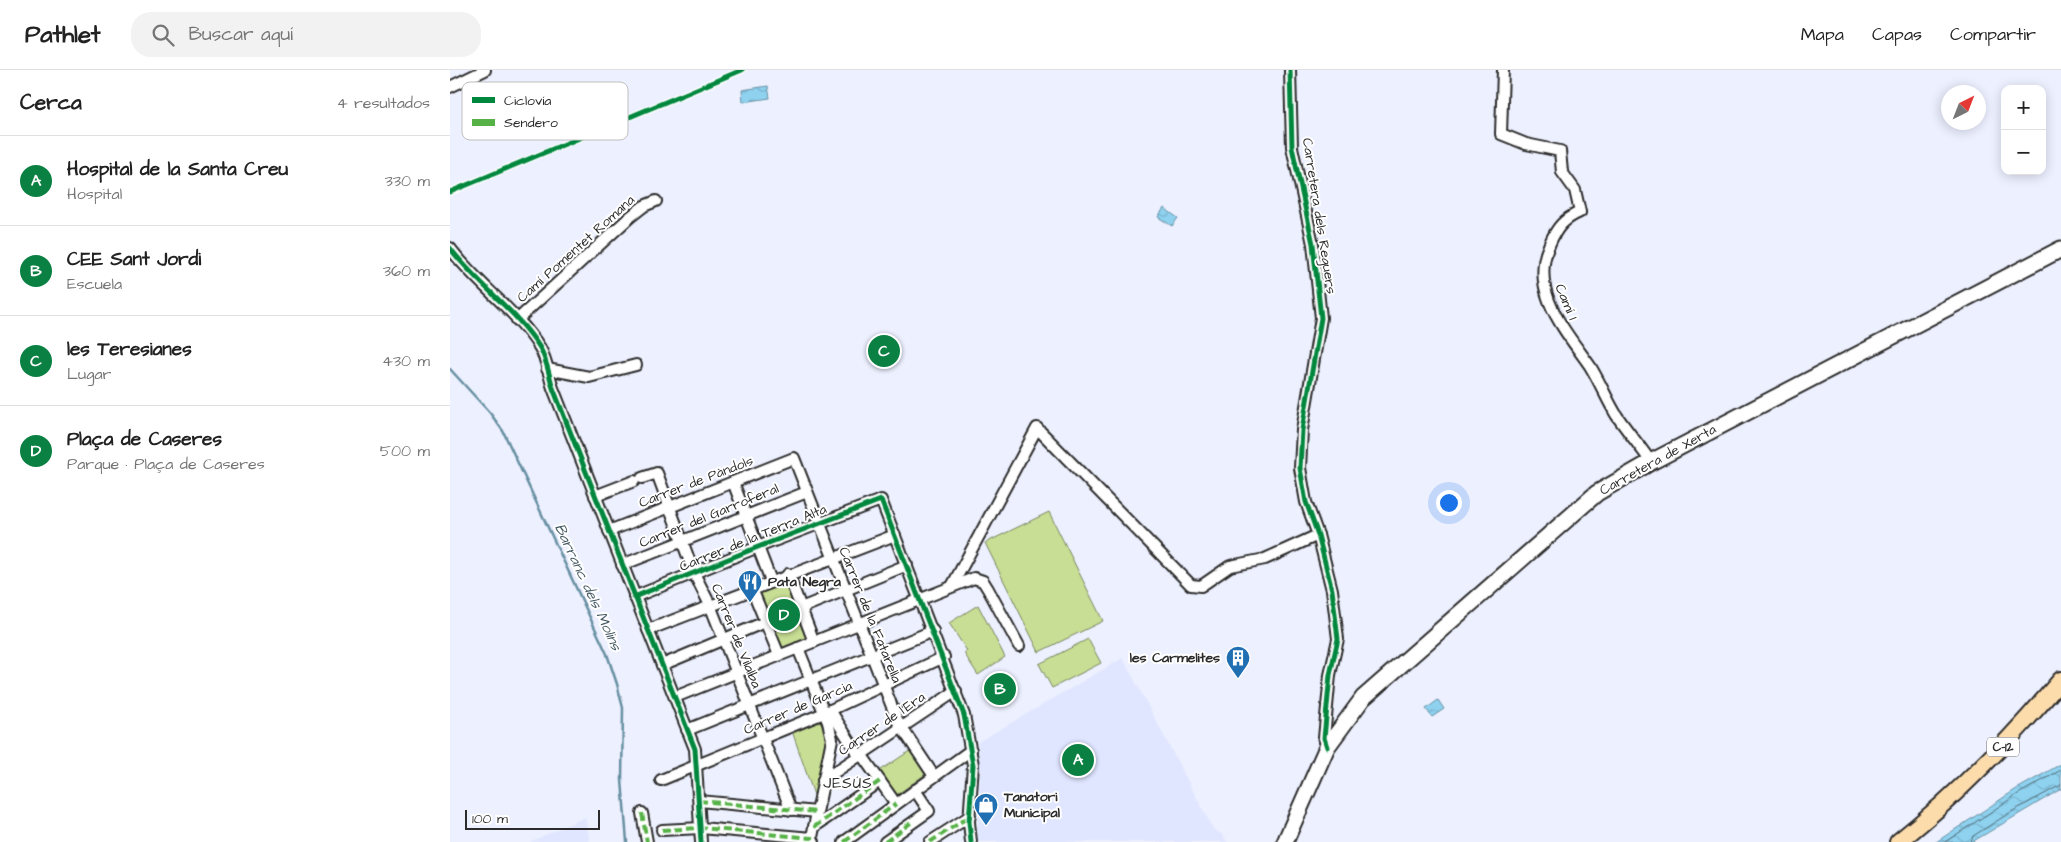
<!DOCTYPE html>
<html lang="es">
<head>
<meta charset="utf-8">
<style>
  body { margin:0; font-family:"Architects Daughter",sans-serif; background:#f2f2f2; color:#222 }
  .controls { position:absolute; right:15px; top:15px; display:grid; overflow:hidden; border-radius:10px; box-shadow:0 2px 12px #0003 }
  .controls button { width:45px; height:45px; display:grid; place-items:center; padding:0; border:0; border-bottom:1px solid #e0e0e0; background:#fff; color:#222; font:25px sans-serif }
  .compass { position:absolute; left:1491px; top:15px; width:45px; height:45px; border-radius:50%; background:#fff; box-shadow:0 2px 12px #0003; rotate:42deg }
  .scale { position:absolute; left:15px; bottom:12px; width:135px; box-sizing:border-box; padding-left:5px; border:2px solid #2b2b2b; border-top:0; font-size:14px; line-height:18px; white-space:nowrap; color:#2b2b2b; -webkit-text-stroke:4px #fff; paint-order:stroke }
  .you { position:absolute; left:998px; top:432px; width:18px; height:18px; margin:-12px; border:4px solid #fff; border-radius:50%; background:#1a73e8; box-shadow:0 0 0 8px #1a73e833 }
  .badge { display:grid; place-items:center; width:32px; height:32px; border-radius:50%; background:#0b8043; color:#fff; font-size:16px; font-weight:700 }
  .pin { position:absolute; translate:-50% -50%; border:2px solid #fff; box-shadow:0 1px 5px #0006 }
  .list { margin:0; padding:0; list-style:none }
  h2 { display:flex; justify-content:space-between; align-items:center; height:65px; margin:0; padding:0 20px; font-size:21px }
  h2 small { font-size:16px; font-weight:400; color:#767676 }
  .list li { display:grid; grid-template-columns:32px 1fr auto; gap:15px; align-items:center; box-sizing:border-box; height:90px; padding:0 20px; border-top:1px solid #e0e0e0 }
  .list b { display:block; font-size:19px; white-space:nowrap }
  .list p { margin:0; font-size:16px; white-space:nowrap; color:#767676 }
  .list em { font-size:16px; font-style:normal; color:#767676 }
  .icon { flex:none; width:28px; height:28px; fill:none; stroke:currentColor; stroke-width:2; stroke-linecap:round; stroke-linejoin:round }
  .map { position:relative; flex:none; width:1611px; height:772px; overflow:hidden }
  header { display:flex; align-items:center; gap:30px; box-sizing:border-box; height:70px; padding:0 25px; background:#fff; border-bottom:1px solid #e0e0e0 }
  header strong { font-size:24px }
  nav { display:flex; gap:28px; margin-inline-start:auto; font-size:18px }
  .search { width:350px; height:45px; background:#f2f2f2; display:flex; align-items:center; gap:12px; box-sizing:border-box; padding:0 18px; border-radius:20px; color:#767676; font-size:19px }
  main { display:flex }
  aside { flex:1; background:#fff }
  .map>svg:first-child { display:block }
  .built { fill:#e0e6ff }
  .park { fill:#c7de94; stroke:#798460 }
  .water { fill:url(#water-waves); stroke:#668fa1 }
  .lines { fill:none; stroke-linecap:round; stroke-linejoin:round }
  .shore { stroke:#536e7a; stroke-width:1 }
  .stream { stroke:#668fa1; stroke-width:2.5 }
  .street-casing { stroke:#2b2b2b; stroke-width:14 }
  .secondary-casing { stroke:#2b2b2b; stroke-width:19 }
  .primary-casing { stroke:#2b2b2b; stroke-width:20 }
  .street { stroke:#fff; stroke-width:10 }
  .secondary { stroke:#fff; stroke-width:15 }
  .primary { stroke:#fddcac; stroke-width:16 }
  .quiet { stroke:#56b246; stroke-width:4; stroke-dasharray:8 4; stroke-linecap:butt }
  .cycleway-casing { stroke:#fff; stroke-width:8 }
  .cycleway { stroke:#00873e; stroke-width:5 }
  .labels { text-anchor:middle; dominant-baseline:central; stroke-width:4; stroke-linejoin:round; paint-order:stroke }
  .shield { fill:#fff; stroke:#6b6b6b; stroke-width:1 }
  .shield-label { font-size:12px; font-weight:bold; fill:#2b2b2b }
  .street-label { font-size:14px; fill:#2b2b2b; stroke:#fff }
  .poi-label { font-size:14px; font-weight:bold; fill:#2b2b2b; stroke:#fff; text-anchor:start }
  .water-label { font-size:15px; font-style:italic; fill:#495d66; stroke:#fff }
  .neighbourhood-label { font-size:15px; letter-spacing:1px; fill:#2b2b2b; stroke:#fff }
  .key { fill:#fff; stroke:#bfbfbf; stroke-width:1 }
  .key-label { font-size:14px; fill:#2b2b2b }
</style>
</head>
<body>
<header>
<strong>Pathlet</strong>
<div class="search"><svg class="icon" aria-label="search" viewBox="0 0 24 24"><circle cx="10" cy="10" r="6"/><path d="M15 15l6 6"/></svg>Buscar aquí</div>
<nav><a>Mapa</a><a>Capas</a><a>Compartir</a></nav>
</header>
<main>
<aside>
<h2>Cerca<small>4 resultados</small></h2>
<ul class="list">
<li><span class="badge">A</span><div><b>Hospital de la Santa Creu</b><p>Hospital</p></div><em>330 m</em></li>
<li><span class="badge">B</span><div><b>CEE Sant Jordi</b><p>Escuela</p></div><em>360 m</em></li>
<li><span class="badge">C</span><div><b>les Teresianes</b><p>Lugar</p></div><em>430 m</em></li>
<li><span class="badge">D</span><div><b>Plaça de Caseres</b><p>Parque · Plaça de Caseres</p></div><em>500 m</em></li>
</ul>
</aside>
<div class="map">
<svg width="1611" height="772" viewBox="0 0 1611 772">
  <defs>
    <pattern id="water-waves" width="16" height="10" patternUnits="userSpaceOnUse" patternTransform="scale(1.25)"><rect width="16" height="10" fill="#8ed2f0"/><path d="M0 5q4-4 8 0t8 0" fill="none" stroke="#7bb4ce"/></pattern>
  </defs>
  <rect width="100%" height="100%" fill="#edf0ff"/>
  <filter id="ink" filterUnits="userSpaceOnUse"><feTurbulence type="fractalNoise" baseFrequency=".02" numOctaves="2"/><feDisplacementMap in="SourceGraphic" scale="10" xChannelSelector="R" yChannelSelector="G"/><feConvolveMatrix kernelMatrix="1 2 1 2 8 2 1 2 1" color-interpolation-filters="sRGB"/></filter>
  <g filter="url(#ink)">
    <g class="built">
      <polygon points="673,588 763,759 773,765 777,772 527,772 530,708 528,672"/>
      <polygon points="135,747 140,772 80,772"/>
    </g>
    <g class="park">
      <polygon points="599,442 653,551 589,582 535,473"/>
      <polygon points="335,510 359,570 332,581 308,522"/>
      <polygon points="528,535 555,587 528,605 514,583 517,581 499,553"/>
      <polygon points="638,569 651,593 602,618 589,594"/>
      <polygon points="372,649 379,668 368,723 364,725 342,661"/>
      <polygon points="461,680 477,703 445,726 428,702"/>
    </g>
    <g class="water">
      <polygon points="318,16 320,28 293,32 292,20"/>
      <polygon points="714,138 728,148 722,156 708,147"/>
      <polygon points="988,630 994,639 982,647 976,639"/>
      <polygon points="1611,694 1611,719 1522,772 1486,772 1565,720"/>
    </g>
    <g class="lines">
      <g class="shore">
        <polyline points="1495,772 1568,724 1611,700"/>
        <polyline points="1521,772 1523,766 1561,742 1611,715"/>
      </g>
      <polyline class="stream" points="0,299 40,343 53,361 157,584 167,614 173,638 172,710 177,772"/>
      <defs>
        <g id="street">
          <polyline points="840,0 842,77 863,174 871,248 852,360 850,398 856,432 868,465 882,520 888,569 880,605 874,668 877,677"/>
          <path d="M1053,0L1051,64L1076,74L1110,81L1112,102L1125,120L1130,142C1114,149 1107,157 1100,173C1078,220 1115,260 1140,296C1150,312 1157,330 1167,346C1178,362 1190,376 1201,392"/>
          <polyline points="0,17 35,0"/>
          <path d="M0,178C26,213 68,242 90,278C97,290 99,306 103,318L245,679L251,772"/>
          <polyline points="67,250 180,147 194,136 206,131"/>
          <polyline points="97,299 139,307 186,295"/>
          <polyline points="192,408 207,403 244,503 260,535 341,740"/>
          <polyline points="283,412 321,511"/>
          <polyline points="145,426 184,411"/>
          <polyline points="159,461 344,388 448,652 484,706"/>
          <polyline points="172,495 357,422"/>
          <polyline points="338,504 364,572"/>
          <polyline points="502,516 587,358 741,515 751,516 780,496 815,489 868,465"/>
          <polyline points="302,519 329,585"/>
          <polyline points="184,527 308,477 431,430 514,645 523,695 519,752 521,772"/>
          <polyline points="351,538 457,495"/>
          <polyline points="198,560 445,465"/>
          <polyline points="348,578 378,652 382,669 361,772"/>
          <polyline points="212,595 315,552"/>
          <polyline points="225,627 524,508 533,511 538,519 569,576"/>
          <polyline points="380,640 409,686"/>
          <polyline points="237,660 483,561"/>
          <polyline points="411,684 446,734"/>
          <polyline points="211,710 374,643 494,587"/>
          <polyline points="373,710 506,621"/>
          <polyline points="249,731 367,742"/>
          <polyline points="192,743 197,772"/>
          <polyline points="364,757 430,711"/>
          <polyline points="212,760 251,758 362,768 364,772"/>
          <polyline points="394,772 521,680"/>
          <polyline points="435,772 479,741 465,720"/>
          <polyline points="480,772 520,746"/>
        </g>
        <polyline id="secondary" points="835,772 877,677 913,628 1147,423 1201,392 1611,179"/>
        <path id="primary" d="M1448,772C1509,724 1561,669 1611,610"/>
      </defs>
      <use href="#street" class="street-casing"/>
      <use href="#secondary" class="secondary-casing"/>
      <use href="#primary" class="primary-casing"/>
      <use href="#street" class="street"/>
      <use href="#secondary" class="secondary"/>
      <use href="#primary" class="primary"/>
      <g class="quiet">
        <polyline points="249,731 367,742"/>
        <polyline points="192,743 197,772"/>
        <polyline points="364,757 430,711"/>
        <polyline points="212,760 251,758 362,768 364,772"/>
        <polyline points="394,772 446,734"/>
        <polyline points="435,772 462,752"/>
        <polyline points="480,772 520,746"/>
      </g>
      <defs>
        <g id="cycleway">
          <polyline points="840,0 842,77 863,174 871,248 852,360 850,398 856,432 868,465 882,520 888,569 880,605 874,668 877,677"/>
          <polyline points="0,122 292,0"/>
          <path d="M0,178C26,213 68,242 90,278C97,290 99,306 103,318L245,679L251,772"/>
          <polyline points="184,527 308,477 431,430 514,645 523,695 519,752 521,772"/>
        </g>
      </defs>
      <use href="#cycleway" class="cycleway-casing"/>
      <use href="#cycleway" class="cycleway"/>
    </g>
  </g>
  <defs>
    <symbol id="restaurant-pin" viewBox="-11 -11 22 30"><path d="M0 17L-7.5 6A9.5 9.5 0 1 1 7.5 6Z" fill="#1f6fb2" stroke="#fff"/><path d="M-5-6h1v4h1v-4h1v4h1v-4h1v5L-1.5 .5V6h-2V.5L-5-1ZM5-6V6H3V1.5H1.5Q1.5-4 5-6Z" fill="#fff"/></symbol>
    <symbol id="building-pin" viewBox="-11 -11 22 30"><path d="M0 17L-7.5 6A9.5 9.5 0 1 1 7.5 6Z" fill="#1f6fb2" stroke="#fff"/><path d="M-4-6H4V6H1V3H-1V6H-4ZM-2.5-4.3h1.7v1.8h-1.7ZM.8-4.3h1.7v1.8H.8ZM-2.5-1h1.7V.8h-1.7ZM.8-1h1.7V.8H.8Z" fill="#fff"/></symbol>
    <symbol id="shop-pin" viewBox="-11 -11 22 30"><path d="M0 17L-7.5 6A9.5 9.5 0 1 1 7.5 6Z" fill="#1f6fb2" stroke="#fff"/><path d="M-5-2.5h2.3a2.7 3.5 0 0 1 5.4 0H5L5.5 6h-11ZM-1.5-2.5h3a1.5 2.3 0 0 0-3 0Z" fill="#fff"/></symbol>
  </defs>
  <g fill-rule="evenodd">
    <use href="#restaurant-pin" x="286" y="498" width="28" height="38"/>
    <use href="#building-pin" x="774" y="574" width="28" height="38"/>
    <use href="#shop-pin" x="522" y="721" width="28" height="38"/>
  </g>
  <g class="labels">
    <rect class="shield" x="1537" y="667.5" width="32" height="19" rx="4"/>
    <g class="shield-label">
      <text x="1553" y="677">C-12</text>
    </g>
    <g class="street-label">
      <text transform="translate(869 146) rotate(81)">Carretera dels Reguers</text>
      <text transform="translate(126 179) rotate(-42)">Camí Pomentet Romana</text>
      <text transform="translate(1116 232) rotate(67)">Camí 1</text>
      <text transform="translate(1208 390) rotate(-29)">Carretera de Xerta</text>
      <text transform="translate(246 412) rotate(-21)">Carrer de Pàndols</text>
      <text transform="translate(259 446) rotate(-22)">Carrer del Garroferal</text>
      <text transform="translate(303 468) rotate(-22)">Carrer de la Terra Alta</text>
      <text transform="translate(420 545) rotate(68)">Carrer de la Fatarella</text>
      <text transform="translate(286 566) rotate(68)">Carrer de Vilalba</text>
      <text transform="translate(348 638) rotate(-23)">Carrer de Garcia</text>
      <text transform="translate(432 654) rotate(-34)">Carrer de l'Era</text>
    </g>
    <g class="poi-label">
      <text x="318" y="512">Pata Negra</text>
      <text x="770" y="588" text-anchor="end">les Carmelites</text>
      <text x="554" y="727">Tanatori<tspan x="554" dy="16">Municipal</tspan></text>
    </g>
    <g class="water-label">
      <text transform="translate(138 517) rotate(65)">Barranc dels Molins</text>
    </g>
    <g class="neighbourhood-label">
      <text x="398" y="713">JESÚS</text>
    </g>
  </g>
  <rect x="12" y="12" width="166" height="58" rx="8" class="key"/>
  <rect x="22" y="27" width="23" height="6" fill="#00873e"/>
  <rect x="22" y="49" width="23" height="7" fill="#56b246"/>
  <g class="key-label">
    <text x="54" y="35">Ciclovía</text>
    <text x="54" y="57">Sendero</text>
  </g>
</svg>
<div class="controls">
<button>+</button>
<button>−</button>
</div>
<svg class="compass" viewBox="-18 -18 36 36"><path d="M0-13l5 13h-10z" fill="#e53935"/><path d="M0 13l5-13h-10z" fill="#767676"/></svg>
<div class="scale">100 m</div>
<div class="you"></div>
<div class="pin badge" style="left:628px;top:690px">A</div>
<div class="pin badge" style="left:550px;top:619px">B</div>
<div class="pin badge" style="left:434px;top:281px">C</div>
<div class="pin badge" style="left:334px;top:545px">D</div>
</div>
</main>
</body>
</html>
